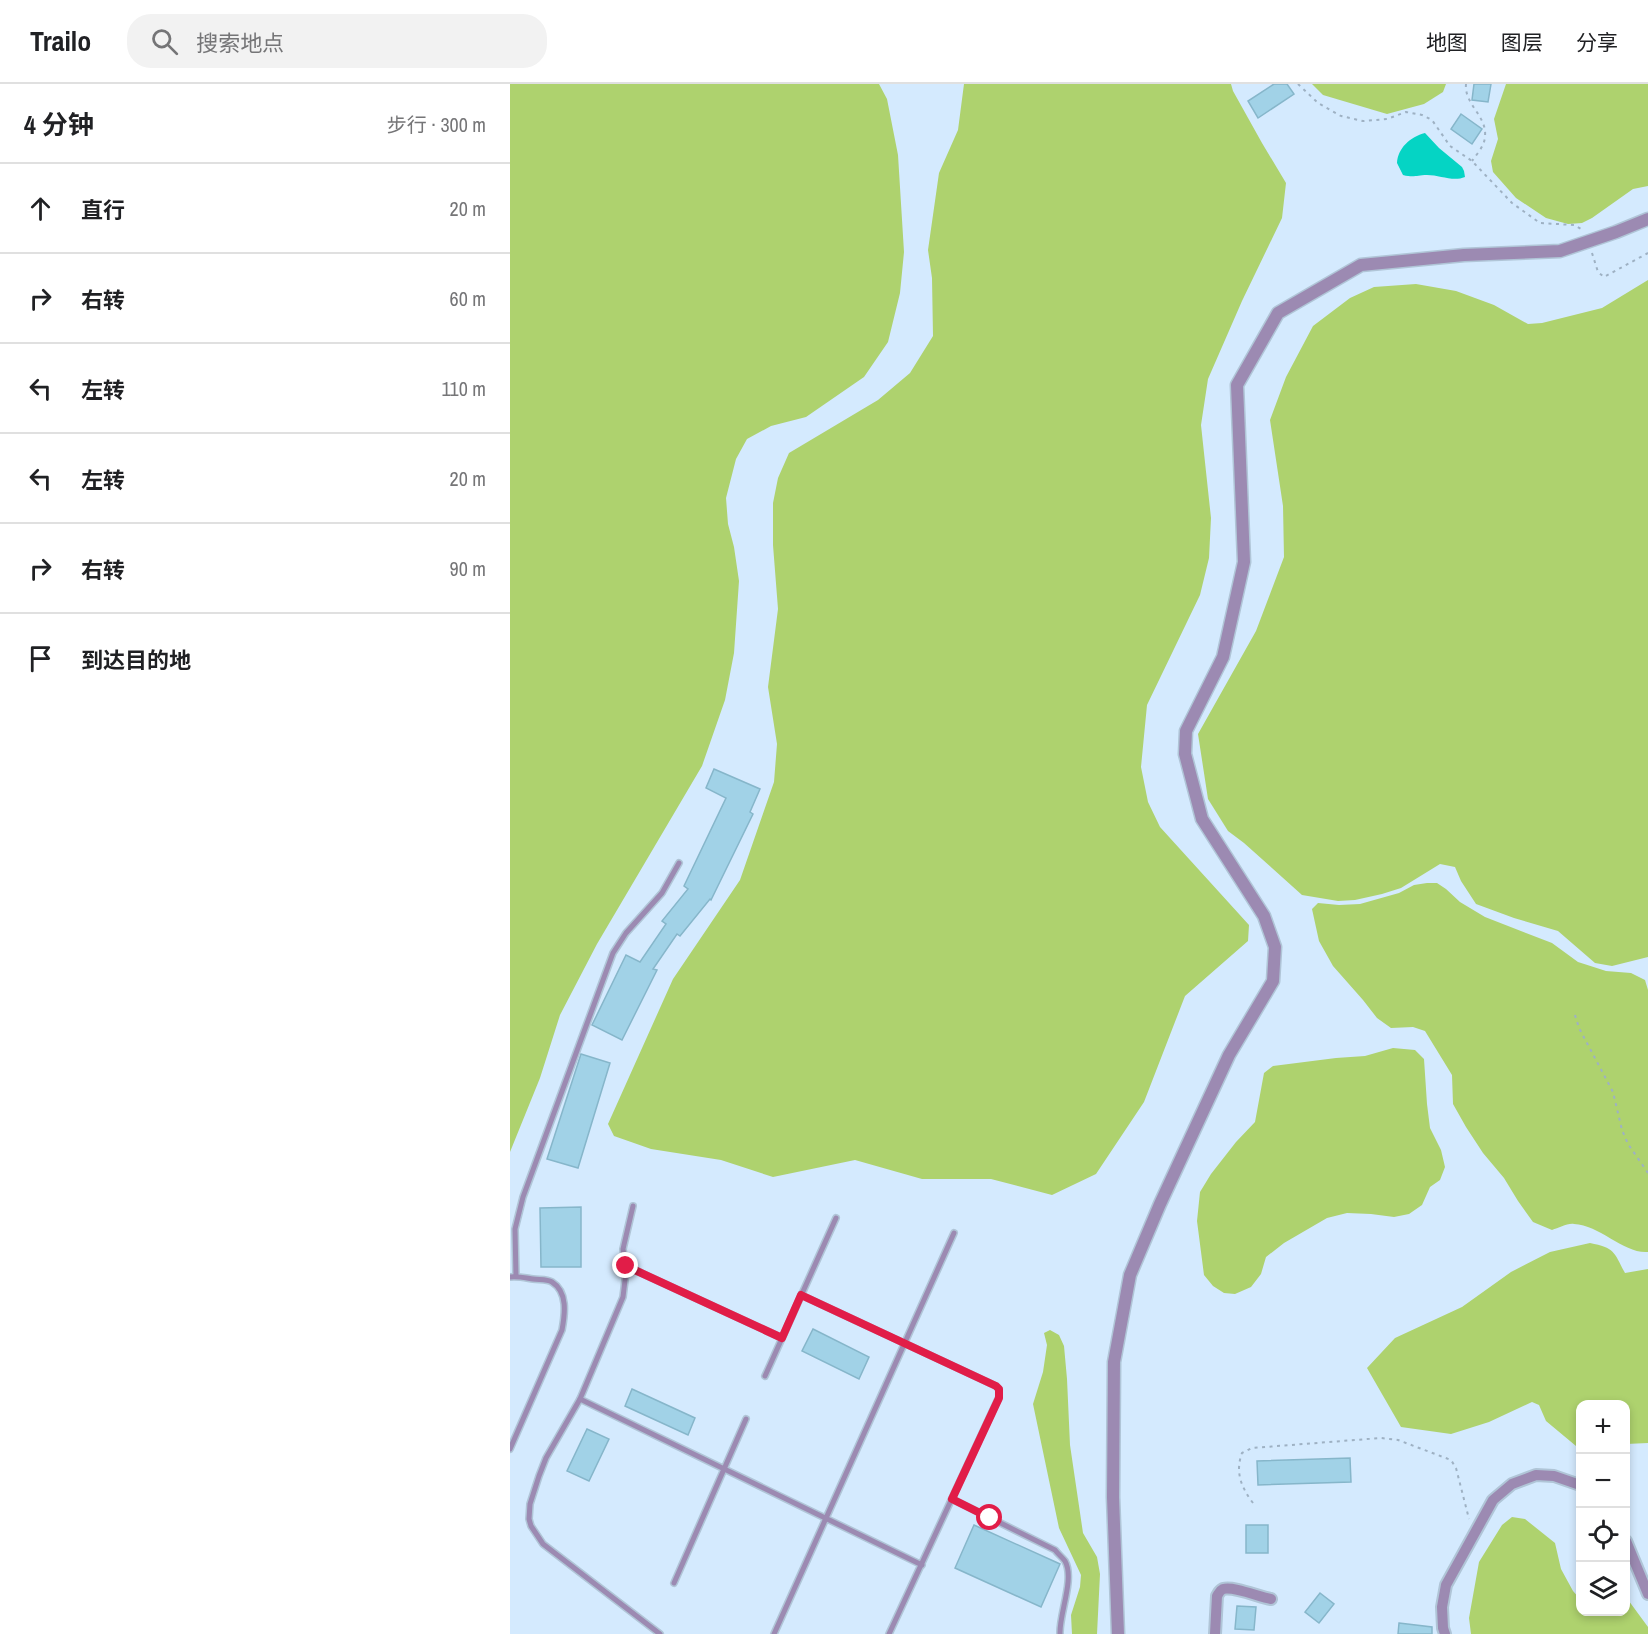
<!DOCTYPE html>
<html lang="zh">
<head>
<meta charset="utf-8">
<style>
  body { margin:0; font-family:"Archivo Narrow","Noto Sans SC",sans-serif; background:#f2f2f2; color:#202124 }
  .controls { position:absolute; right:18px; bottom:18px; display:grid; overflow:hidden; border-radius:12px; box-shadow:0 3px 9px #0003 }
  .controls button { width:54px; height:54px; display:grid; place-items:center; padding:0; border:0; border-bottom:2px solid #e0e0e0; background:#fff; color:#202124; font:30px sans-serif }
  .stop { position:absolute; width:18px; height:18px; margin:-14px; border:4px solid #e11d48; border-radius:50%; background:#fff }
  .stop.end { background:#e11d48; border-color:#fff; box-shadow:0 2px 6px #0008 }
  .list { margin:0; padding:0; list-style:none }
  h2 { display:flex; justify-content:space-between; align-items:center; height:78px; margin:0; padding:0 24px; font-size:26px }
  h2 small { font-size:20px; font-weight:400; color:#757577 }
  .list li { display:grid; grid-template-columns:39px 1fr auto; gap:18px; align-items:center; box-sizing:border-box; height:90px; padding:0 24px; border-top:2px solid #e0e0e0 }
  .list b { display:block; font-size:22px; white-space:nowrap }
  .list em { font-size:20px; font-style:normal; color:#757577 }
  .icon { flex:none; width:33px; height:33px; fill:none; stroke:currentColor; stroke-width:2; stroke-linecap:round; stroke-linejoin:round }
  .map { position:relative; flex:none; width:1138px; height:1550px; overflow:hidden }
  header { display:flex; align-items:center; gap:36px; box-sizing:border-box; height:84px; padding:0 30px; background:#fff; border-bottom:2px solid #e0e0e0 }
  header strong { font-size:28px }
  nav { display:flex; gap:33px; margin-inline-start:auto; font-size:21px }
  .search { width:420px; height:54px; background:#f2f2f2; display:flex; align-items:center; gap:15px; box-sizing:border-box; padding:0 21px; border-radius:24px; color:#757577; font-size:22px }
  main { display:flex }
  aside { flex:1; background:#fff }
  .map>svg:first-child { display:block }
  .green { fill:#aed26e }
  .water { fill:#05d4c4 }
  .building { fill:#a1d2e7; stroke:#86b6ca; stroke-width:1.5 }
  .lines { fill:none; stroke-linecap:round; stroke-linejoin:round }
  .service-casing { stroke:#b0c5d7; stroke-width:8 }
  .minor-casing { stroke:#b0c5d7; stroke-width:14 }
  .tertiary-casing { stroke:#b0c5d7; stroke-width:15 }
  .path { stroke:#9eb1c3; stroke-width:2; stroke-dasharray:3 4.5; stroke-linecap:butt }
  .service { stroke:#9c8ab2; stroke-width:5 }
  .minor { stroke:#9c8ab2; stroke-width:10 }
  .tertiary { stroke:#9c8ab2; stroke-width:12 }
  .route { stroke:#e11d48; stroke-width:8 }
</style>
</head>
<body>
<header>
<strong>Trailo</strong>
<div class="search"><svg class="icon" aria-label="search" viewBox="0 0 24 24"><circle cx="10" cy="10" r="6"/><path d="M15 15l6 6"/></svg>搜索地点</div>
<nav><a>地图</a><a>图层</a><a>分享</a></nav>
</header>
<main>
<aside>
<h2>4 分钟<small>步行 · 300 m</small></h2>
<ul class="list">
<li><svg class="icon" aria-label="ahead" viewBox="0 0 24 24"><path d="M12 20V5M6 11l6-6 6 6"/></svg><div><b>直行</b></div><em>20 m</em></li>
<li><svg class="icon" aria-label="right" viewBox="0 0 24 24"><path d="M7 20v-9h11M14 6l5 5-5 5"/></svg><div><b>右转</b></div><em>60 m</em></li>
<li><svg class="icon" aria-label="left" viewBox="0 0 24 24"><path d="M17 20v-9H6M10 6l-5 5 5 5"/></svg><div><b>左转</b></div><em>110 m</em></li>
<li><svg class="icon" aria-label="left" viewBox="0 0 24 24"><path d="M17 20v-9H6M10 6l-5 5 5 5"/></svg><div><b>左转</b></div><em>20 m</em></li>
<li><svg class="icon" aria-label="right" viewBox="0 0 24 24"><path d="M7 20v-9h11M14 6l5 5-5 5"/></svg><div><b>右转</b></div><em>90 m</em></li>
<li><svg class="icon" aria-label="arrive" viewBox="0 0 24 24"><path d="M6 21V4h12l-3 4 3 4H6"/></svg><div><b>到达目的地</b></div></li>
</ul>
</aside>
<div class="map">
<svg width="1138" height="1550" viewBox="0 0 1138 1550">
  <rect width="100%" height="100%" fill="#d4eafe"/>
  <g class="green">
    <polygon points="0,0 369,0 377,15 388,71 394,168 390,209 378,258 354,293 296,333 261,342 237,355 226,375 216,414 218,440 224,463 229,497 224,569 215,616 192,682 87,860 50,931 30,994 0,1068"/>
    <polygon points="454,0 721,0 723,7 752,59 776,99 772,134 732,217 698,295 691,341 701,434 699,474 690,511 637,621 631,683 638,718 650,743 739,841 738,857 675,912 634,1018 586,1090 542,1111 481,1095 412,1095 345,1076 263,1093 211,1076 141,1065 104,1052 98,1040 163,895 230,796 264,698 267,660 258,603 268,525 263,461 263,419 268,394 279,369 368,316 400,289 423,252 422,194 418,166 429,89 448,46"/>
    <polygon points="802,0 936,0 933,8 914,20 877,30 813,11"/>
    <polygon points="996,0 1138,0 1138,102 1123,105 1082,134 1072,139 1058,140 1036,134 1006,114 983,88 981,77 988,55 984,35"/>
    <polygon points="1138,196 1138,873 1102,882 1085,879 1048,847 1004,834 966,820 951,797 945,783 930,780 891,804 872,810 845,816 828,817 792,811 734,759 718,747 698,715 688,650 746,547 774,473 773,422 760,336 776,293 803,242 840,214 864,203 906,200 946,207 984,221 1018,240 1032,239 1092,224"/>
    <path d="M917,799H927L936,805L950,818L975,833L1042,859L1068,878L1096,887L1121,889L1135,896L1138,906V1168C1114,1170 1090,1141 1064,1140C1057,1139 1049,1144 1042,1146L1023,1138L1008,1117L994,1094L973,1069L956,1043L943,1020L942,991L915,947L903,943L881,944L867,934L853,916L823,882L809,857L802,825L808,819L829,821L850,820L889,809L904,801Z"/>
    <polygon points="883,964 905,966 914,975 917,1020 920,1044 931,1066 935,1083 930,1096 920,1103 912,1121 899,1130 884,1133 861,1130 837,1129 817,1134 774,1159 756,1173 751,1190 741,1203 725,1210 714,1209 703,1202 694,1191 687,1137 690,1108 701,1090 726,1058 745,1038 754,989 763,982 826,974 855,972"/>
    <path d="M1080,1159C1105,1164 1104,1168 1115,1189L1138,1185V1359L1116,1360V1320H1070V1363L1066,1362L1036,1337L1029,1321L1022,1318L979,1338L941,1350L891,1343L857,1284L885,1254L952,1223L1001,1188L1040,1168Z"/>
    <polygon points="540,1246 549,1251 554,1262 557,1295 560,1361 573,1449 587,1473 590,1490 587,1550 562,1550 561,1531 570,1503 571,1491 549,1444 523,1320 533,1288 537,1261 534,1249"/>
    <polygon points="1002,1433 1015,1435 1045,1459 1051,1485 1063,1507 1070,1515 1070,1528 1116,1528 1116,1513 1138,1543 1138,1550 961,1550 959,1534 969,1478 992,1441"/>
  </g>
  <path class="water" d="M915,49L929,64L952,83L954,87L955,93C943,98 930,91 917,91C906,91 905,94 893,91L887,79C888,64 900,53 915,49Z"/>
  <g class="building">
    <polygon points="764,0 777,0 784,10 748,34 738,17"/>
    <polygon points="964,0 981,0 978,18 962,16"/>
    <polygon points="951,30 972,45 962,60 941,45"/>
    <polygon points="204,685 250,705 240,728 243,730 201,816 200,815 170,852 167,850 143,885 147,886 112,956 82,941 116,871 130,878 156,840 152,837 178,805 174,802 216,714 196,704"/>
    <polygon points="71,970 100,979 68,1084 37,1075"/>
    <polygon points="71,1123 71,1183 31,1183 30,1124"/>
    <polygon points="303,1245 359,1273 349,1295 292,1267"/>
    <polygon points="122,1305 185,1334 178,1351 115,1322"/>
    <polygon points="77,1345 99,1355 79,1397 57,1387"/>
    <polygon points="840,1374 841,1398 748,1401 747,1377"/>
    <polygon points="464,1441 550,1480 531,1523 445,1484"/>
    <rect x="736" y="1441" width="22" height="28"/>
    <polygon points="810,1509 824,1520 809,1539 795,1528"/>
    <polygon points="727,1522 746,1523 744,1546 725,1545"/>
    <polygon points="889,1539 922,1543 922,1550 888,1550"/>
  </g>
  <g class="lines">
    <defs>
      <g id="service">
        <polyline points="123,1122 113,1165 116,1188 113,1213 70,1315 36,1374 29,1392 20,1420 19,1435 21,1442 33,1460 150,1550"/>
        <polyline points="116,1182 272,1254"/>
        <polyline points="6,1192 5,1145 13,1113 103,869 116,849 152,809 169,779"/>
        <path d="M0,1193C8,1192 16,1194 23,1195C29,1196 37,1195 42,1198C58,1208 55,1230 52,1246L0,1365"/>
        <polyline points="291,1211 486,1302 489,1305 489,1313 379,1550"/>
        <polyline points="255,1292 326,1134"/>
        <polyline points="70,1315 412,1481"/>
        <path d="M442,1415L545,1466C548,1470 552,1473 555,1477C565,1495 549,1530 550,1550"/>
        <polyline points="164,1499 236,1335"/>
        <polyline points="264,1550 444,1149"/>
      </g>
      <g id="minor">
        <polyline points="1116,1457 1138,1510"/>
        <path d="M705,1550L707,1512C709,1509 709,1507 713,1505C724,1502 749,1513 761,1515"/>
        <polyline points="935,1550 933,1544 932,1523 936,1501 983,1416 1002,1400 1026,1391 1044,1392 1070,1401"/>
      </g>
      <polyline id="tertiary" points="608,1550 603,1413 604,1278 620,1191 650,1120 719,971 763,897 765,863 754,832 692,735 675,670 676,647 713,573 734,478 727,301 768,229 851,181 954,171 1050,167 1106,148 1138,135"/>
    </defs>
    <use href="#service" class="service-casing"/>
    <use href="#minor" class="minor-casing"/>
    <use href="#tertiary" class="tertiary-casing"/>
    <g class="path">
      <polyline points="788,0 808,19 831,32 853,37 877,35 896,28 912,31 922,36 940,62 962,77 1002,119 1030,139 1064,141 1071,145 1073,148"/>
      <path d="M956,0C954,20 977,32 975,52C975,61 967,70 962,77"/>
      <polyline points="1082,169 1088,188 1094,193 1138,169"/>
      <polyline points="1065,931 1069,944 1103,1008 1112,1046 1118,1060 1138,1089"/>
      <path d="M743,1419C731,1403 725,1388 732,1369L742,1364L871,1354L888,1356L941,1376L946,1384L959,1435"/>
    </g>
    <use href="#service" class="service"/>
    <use href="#minor" class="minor"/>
    <use href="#tertiary" class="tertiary"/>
  </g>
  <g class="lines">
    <polyline class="route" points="116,1182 272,1254 291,1211 486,1302 489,1305 489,1314 442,1415 480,1434"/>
  </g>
</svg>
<div class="controls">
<button>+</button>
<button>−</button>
<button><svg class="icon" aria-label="locate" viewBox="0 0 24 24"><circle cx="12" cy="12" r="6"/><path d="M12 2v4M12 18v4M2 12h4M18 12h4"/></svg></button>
<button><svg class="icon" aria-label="layers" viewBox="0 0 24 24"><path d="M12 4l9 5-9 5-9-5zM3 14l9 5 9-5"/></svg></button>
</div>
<div class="stop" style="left:480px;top:1434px"></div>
<div class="stop end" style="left:116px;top:1182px"></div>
</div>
</main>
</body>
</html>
